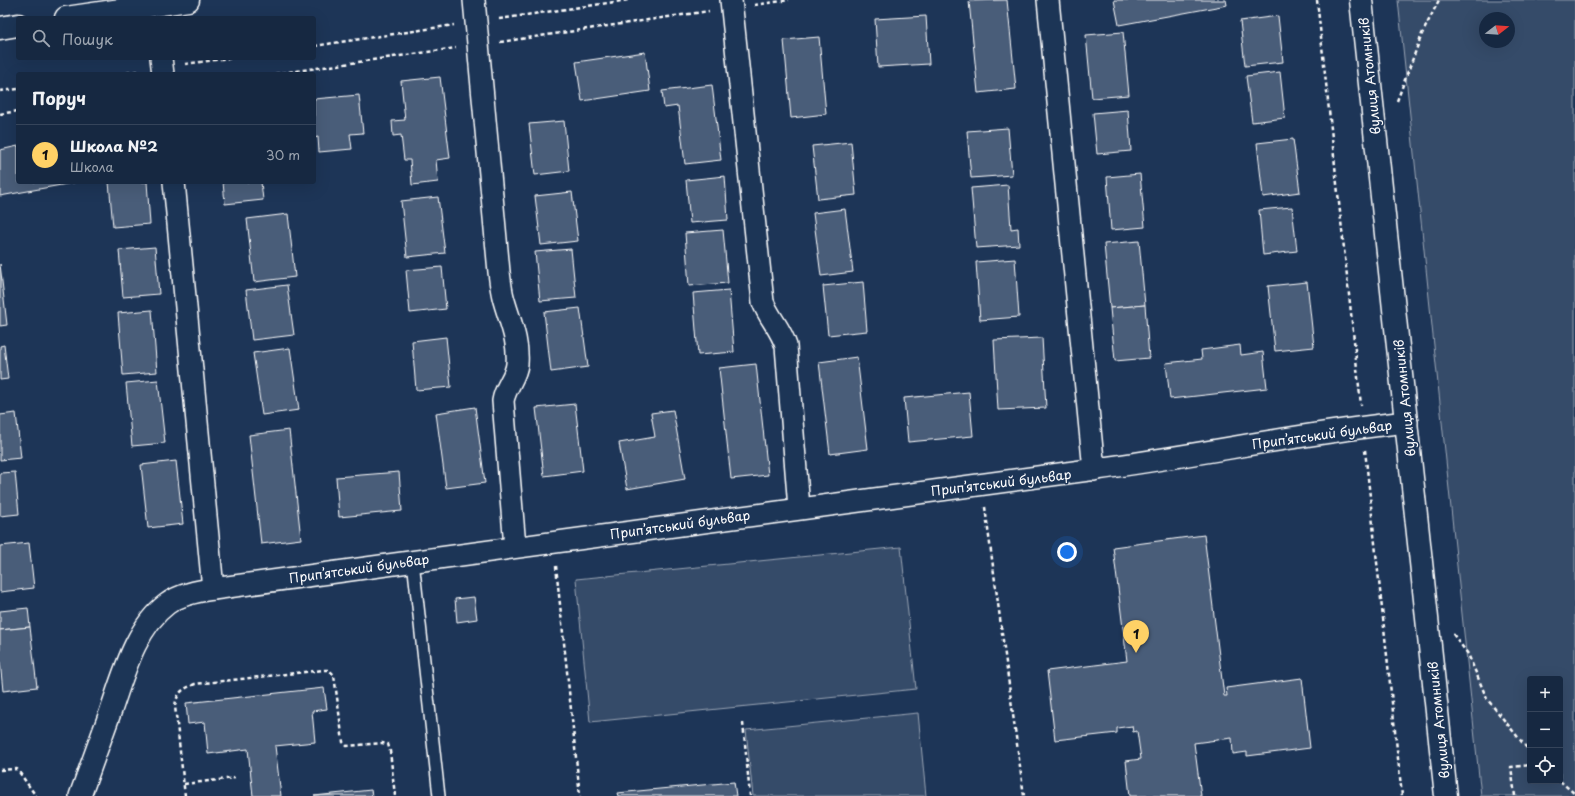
<!DOCTYPE html>
<html lang="uk">
<head>
<meta charset="utf-8">
<style>
  body { margin:0; font-family:"Playpen Sans",sans-serif; background:#23344c; color:#f1f3f6 }
  .controls { position:absolute; right:12px; bottom:12px; display:grid; overflow:hidden; border-radius:4px; box-shadow:0 4px 16px #0002 }
  .controls button { width:36px; height:36px; display:grid; place-items:center; padding:0; border:0; border-bottom:1px solid #35445a; background:#162841; color:#f1f3f6; font:20px sans-serif }
  .compass { position:absolute; left:1479px; top:12px; width:36px; height:36px; border-radius:50%; background:#162841; box-shadow:0 4px 16px #0002; rotate:73deg }
  .you { position:absolute; left:1067px; top:552px; width:14px; height:14px; margin:-10px; border:3px solid #fff; border-radius:50%; background:#1a73e8; box-shadow:0 0 0 6px #1a73e833 }
  .badge { display:grid; place-items:center; width:26px; height:26px; border-radius:50%; background:#ffd166; color:#111; font-size:13px; font-weight:700 }
  .pin { position:absolute; translate:-50% -33px; filter:drop-shadow(0 1px 2px #0008) }
  .pin::after { content:''; position:absolute; top:21px; width:14px; height:12px; background:inherit; clip-path:polygon(0 0,100% 0,50% 100%) }
  .list { margin:0; padding:0; list-style:none }
  h2 { display:flex; justify-content:space-between; align-items:center; height:52px; margin:0; padding:0 16px; font-size:17px }
  h2 small { font-size:13px; font-weight:400; color:#9ea6b1 }
  .list li { display:grid; grid-template-columns:26px 1fr auto; gap:12px; align-items:center; box-sizing:border-box; height:60px; padding:0 16px; border-top:1px solid #35445a }
  .list b { display:block; font-size:15px; white-space:nowrap }
  .list p { margin:0; font-size:13px; white-space:nowrap; color:#9ea6b1 }
  .list em { font-size:13px; font-style:normal; color:#9ea6b1 }
  .icon { flex:none; width:22px; height:22px; fill:none; stroke:currentColor; stroke-width:2; stroke-linecap:round; stroke-linejoin:round }
  .map { position:relative; flex:none; width:1575px; height:796px; overflow:hidden }
  .search { position:absolute; background:#162841; box-shadow:0 4px 16px #0002; left:16px; top:16px; width:300px; height:44px; display:flex; align-items:center; gap:10px; box-sizing:border-box; padding:0 14px; border-radius:4px; color:#9ea6b1; font-size:15px }
  .panel { position:absolute; background:#162841; box-shadow:0 4px 16px #0002; left:16px; top:72px; width:300px; height:112px; border-radius:4px }
  .map>svg:first-child { display:block }
  .green { fill:#364b69; stroke:#9aa5b4; fill-rule:evenodd }
  .building { fill:#4a5d79; stroke:#fff }
  .lines { fill:none; stroke-linecap:round; stroke-linejoin:round }
  .service-casing { stroke:#fff; stroke-width:14 }
  .minor-casing { stroke:#fff; stroke-width:24 }
  .tertiary-casing { stroke:#fff; stroke-width:25 }
  .path { stroke:#fff; stroke-width:2.5; stroke-dasharray:4 3; stroke-linecap:butt }
  .service { stroke:#1d3557; stroke-width:11 }
  .minor { stroke:#1d3557; stroke-width:21 }
  .tertiary { stroke:#1d3557; stroke-width:22 }
  .labels { text-anchor:middle; dominant-baseline:central; stroke-width:3; stroke-linejoin:round; paint-order:stroke }
  .street-label { font-size:13px; fill:#fff; stroke:#1d3557 }
</style>
</head>
<body>
<div class="map">
<svg width="1575" height="796" viewBox="0 0 1575 796">
  <rect width="100%" height="100%" fill="#1d3557"/>
  <filter id="ink" filterUnits="userSpaceOnUse"><feTurbulence type="fractalNoise" baseFrequency=".025" numOctaves="2"/><feDisplacementMap in="SourceGraphic" scale="8" xChannelSelector="R" yChannelSelector="G"/><feConvolveMatrix kernelMatrix="1 2 1 2 8 2 1 2 1" color-interpolation-filters="sRGB"/></filter>
  <g filter="url(#ink)">
    <g class="green">
      <path d="M1398,0H1575V796H1481ZM1485,18H1509V42H1485ZM1530,679H1560V781H1530Z"/>
      <polygon points="901,547 916,689 590,722 576,579"/>
      <polygon points="918,713 926,796 753,796 746,730"/>
    </g>
    <g class="building">
      <polygon points="1007,0 1016,89 978,93 969,1"/>
      <polygon points="1114,0 1226,0 1227,5 1119,25"/>
      <polygon points="926,16 929,64 878,67 875,19"/>
      <polygon points="1278,16 1283,62 1245,66 1240,21"/>
      <polygon points="1123,32 1129,95 1092,98 1086,35"/>
      <polygon points="819,37 826,114 791,118 784,40"/>
      <polygon points="645,52 650,91 582,101 576,62"/>
      <polygon points="1280,72 1285,118 1252,122 1246,76"/>
      <polygon points="440,77 450,158 436,160 438,182 412,185 410,160 404,160 401,135 393,136 392,121 405,120 401,81"/>
      <polygon points="712,85 721,160 685,164 678,106 664,108 662,91"/>
      <polygon points="359,95 363,133 350,134 352,149 319,152 318,137 314,138 314,99"/>
      <polygon points="1128,110 1131,151 1097,154 1093,113"/>
      <polygon points="564,121 569,171 535,175 529,124"/>
      <polygon points="1008,128 1012,175 971,178 967,131"/>
      <polygon points="1293,139 1300,192 1263,197 1257,143"/>
      <polygon points="851,142 856,195 818,199 812,146"/>
      <polygon points="18,146 18,182 78,182 0,196 0,150"/>
      <polygon points="1140,174 1145,227 1111,230 1107,177"/>
      <polygon points="725,176 728,220 690,223 686,180"/>
      <polygon points="109,182 147,182 150,224 113,227"/>
      <polygon points="223,182 261,182 263,200 225,204"/>
      <polygon points="1008,185 1011,229 1018,228 1019,245 976,248 971,188"/>
      <polygon points="572,192 578,241 541,245 535,196"/>
      <polygon points="438,197 445,253 407,257 401,201"/>
      <polygon points="1292,207 1297,251 1263,255 1259,210"/>
      <polygon points="845,209 853,272 821,276 813,213"/>
      <polygon points="288,214 295,277 254,282 247,219"/>
      <polygon points="723,230 728,283 689,286 685,233"/>
      <polygon points="1139,241 1145,305 1110,308 1104,244"/>
      <polygon points="155,247 159,294 123,297 119,250"/>
      <polygon points="571,249 576,298 540,301 535,252"/>
      <polygon points="1015,259 1019,317 980,320 976,262"/>
      <polygon points="0,264 7,325 0,326"/>
      <polygon points="442,267 446,309 410,313 406,270"/>
      <polygon points="863,282 867,331 828,335 823,286"/>
      <polygon points="1307,282 1314,347 1275,351 1268,286"/>
      <polygon points="287,285 294,335 252,340 246,290"/>
      <polygon points="729,290 734,352 698,355 693,293"/>
      <polygon points="1145,305 1149,358 1115,361 1110,308"/>
      <polygon points="580,308 588,367 551,372 544,312"/>
      <polygon points="152,310 157,372 123,375 118,313"/>
      <polygon points="446,337 451,387 416,390 412,341"/>
      <polygon points="1042,338 1046,408 998,410 994,340"/>
      <polygon points="4,345 8,379 0,380 0,346"/>
      <polygon points="1240,345 1241,355 1263,352 1267,388 1170,399 1166,363 1202,359 1201,350"/>
      <polygon points="290,348 299,410 262,415 253,353"/>
      <polygon points="857,357 868,449 830,454 819,362"/>
      <polygon points="756,364 768,475 731,479 719,368"/>
      <polygon points="158,380 165,443 132,446 126,383"/>
      <polygon points="969,392 973,436 908,442 904,398"/>
      <polygon points="575,404 583,471 544,476 536,408"/>
      <polygon points="475,407 485,483 446,488 436,413"/>
      <polygon points="673,410 685,479 627,489 619,443 655,437 651,413"/>
      <polygon points="16,413 21,458 0,460 0,415"/>
      <polygon points="289,430 301,539 261,544 249,435"/>
      <polygon points="176,461 183,524 148,528 141,465"/>
      <polygon points="15,472 19,514 0,516 0,473"/>
      <polygon points="399,472 402,511 339,517 336,477"/>
      <polygon points="1204,535 1224,696 1227,696 1226,688 1302,678 1310,748 1247,756 1247,752 1233,754 1232,738 1194,743 1201,796 1130,796 1126,761 1141,759 1137,731 1133,732 1132,726 1117,728 1117,733 1055,740 1047,671 1127,661 1113,547"/>
      <polygon points="29,543 34,588 0,592 0,546"/>
      <polygon points="474,597 477,619 457,622 455,599"/>
      <polygon points="28,608 30,627 0,630 0,611"/>
      <polygon points="30,627 37,687 3,691 0,661 0,630"/>
      <polygon points="324,688 327,709 312,711 315,742 275,746 281,796 253,796 248,749 208,754 205,722 188,724 186,703"/>
      <polygon points="734,782 736,796 618,796 617,793"/>
      <polygon points="371,790 372,796 314,796"/>
    </g>
    <g class="lines">
      <defs>
        <polyline id="service" points="413,561 439,796"/>
        <g id="minor">
          <path d="M474,0L499,272C500,280 501,289 503,297C509,320 519,339 517,364C516,377 505,387 503,401L515,547"/>
          <path d="M731,0L763,302C769,318 781,329 786,346L799,508"/>
          <polyline points="1048,0 1094,470"/>
          <polyline points="161,58 163,74"/>
          <polyline points="174,182 213,589"/>
          <path d="M80,796C90,768 100,741 110,713C123,676 135,628 167,604C180,594 198,591 213,589C507,548 801,509 1096,469C1200,455 1302,433 1407,422"/>
        </g>
        <g id="tertiary">
          <polyline points="1361,0 1446,796"/>
          <polyline points="66,18 188,0"/>
          <polyline points="0,28 18,25"/>
        </g>
      </defs>
      <use href="#service" class="service-casing"/>
      <use href="#minor" class="minor-casing"/>
      <use href="#tertiary" class="tertiary-casing"/>
      <g class="path">
        <polyline points="1317,0 1361,405"/>
        <polyline points="754,5 789,0"/>
        <polyline points="499,19 628,0"/>
        <polyline points="500,42 709,11"/>
        <polyline points="314,46 454,25"/>
        <polyline points="185,64 230,58"/>
        <polyline points="120,74 139,71"/>
        <polyline points="275,74 456,48"/>
        <polyline points="0,91 18,89"/>
        <polyline points="1397,101 1422,34 1439,0"/>
        <polyline points="0,114 18,111"/>
        <polyline points="1365,450 1402,796"/>
        <polyline points="985,507 1024,796"/>
        <polyline points="556,566 580,796"/>
        <polyline points="1453,634 1468,654 1487,699 1530,752"/>
        <polyline points="743,723 750,796"/>
        <polyline points="0,770 17,769 36,796"/>
        <polyline points="1560,781 1575,794"/>
        <polyline points="184,784 235,778"/>
        <path d="M185,796L175,706C177,693 182,689 195,684L324,670H329L334,675L343,742L347,746L382,743L388,744L390,751L395,796"/>
        <polyline points="1515,796 1511,767 1530,765"/>
      </g>
      <use href="#service" class="service"/>
      <use href="#minor" class="minor"/>
      <use href="#tertiary" class="tertiary"/>
    </g>
  </g>
  <g class="labels">
    <g class="street-label">
      <text transform="translate(1369 76) rotate(-96)">вулиця Атомників</text>
      <text transform="translate(1404 398) rotate(-96)">вулиця Атомників</text>
      <text transform="translate(1322 434) rotate(-8)">Припʼятський бульвар</text>
      <text transform="translate(1001 482) rotate(-7)">Припʼятський бульвар</text>
      <text transform="translate(680 524) rotate(-8)">Припʼятський бульвар</text>
      <text transform="translate(359 568) rotate(-8)">Припʼятський бульвар</text>
      <text transform="translate(1438 720) rotate(-96)">вулиця Атомників</text>
    </g>
  </g>
</svg>
<div class="controls">
<button>+</button>
<button>−</button>
<button><svg class="icon" aria-label="locate" viewBox="0 0 24 24"><circle cx="12" cy="12" r="6"/><path d="M12 2v4M12 18v4M2 12h4M18 12h4"/></svg></button>
</div>
<svg class="compass" viewBox="-18 -18 36 36"><path d="M0-13l5 13h-10z" fill="#e53935"/><path d="M0 13l5-13h-10z" fill="#9ea6b1"/></svg>
<div class="you"></div>
<div class="pin badge" style="left:1136px;top:653px">1</div>
<div class="search"><svg class="icon" aria-label="search" viewBox="0 0 24 24"><circle cx="10" cy="10" r="6"/><path d="M15 15l6 6"/></svg>Пошук</div>
<section class="panel">
<h2>Поруч<small></small></h2>
<ul class="list">
<li><span class="badge">1</span><div><b>Школа №2</b><p>Школа</p></div><em>30 m</em></li>
</ul>
</section>
</div>
</body>
</html>
